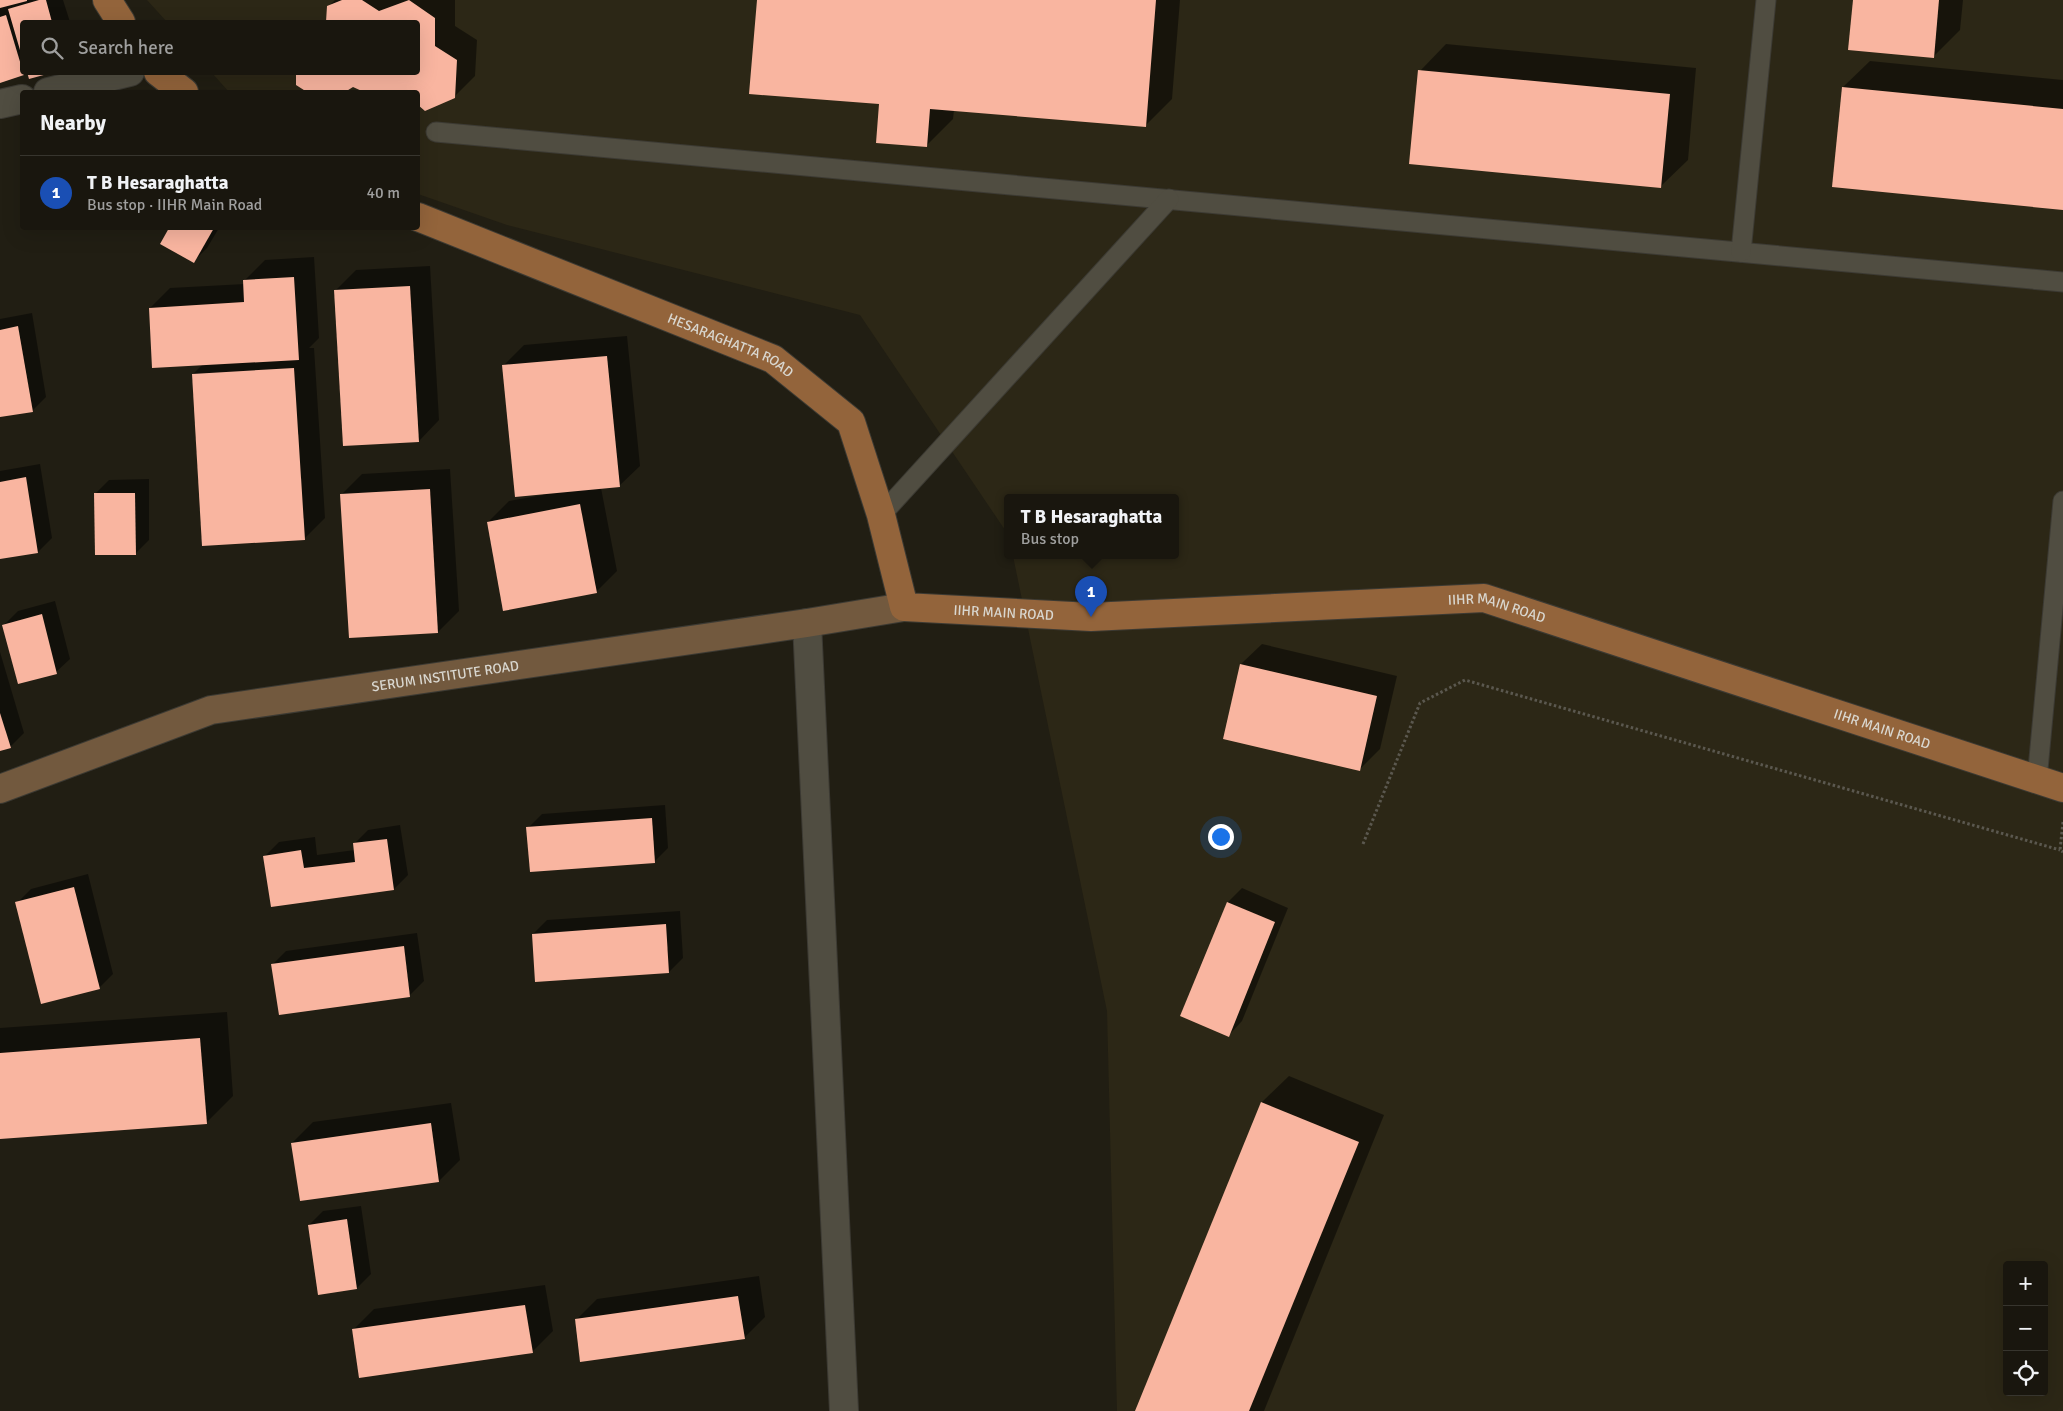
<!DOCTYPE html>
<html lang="en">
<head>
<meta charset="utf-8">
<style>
  body { margin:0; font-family:Signika,sans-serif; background:#26231c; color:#f1f3f6 }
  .controls { position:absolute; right:15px; bottom:15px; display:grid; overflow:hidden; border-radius:5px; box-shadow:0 5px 20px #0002 }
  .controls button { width:45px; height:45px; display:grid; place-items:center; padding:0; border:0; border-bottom:1px solid #37352e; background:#19160e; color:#f1f3f6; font:25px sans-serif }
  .you { position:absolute; left:1220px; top:836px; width:18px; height:18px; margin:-12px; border:4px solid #fff; border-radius:50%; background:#1a73e8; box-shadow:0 0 0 8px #1a73e833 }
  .badge { display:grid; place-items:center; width:32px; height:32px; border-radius:50%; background:#f391d6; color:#fff; font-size:16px; font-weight:700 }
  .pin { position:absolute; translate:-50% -41px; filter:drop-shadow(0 1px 2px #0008) }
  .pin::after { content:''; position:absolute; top:26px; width:18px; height:15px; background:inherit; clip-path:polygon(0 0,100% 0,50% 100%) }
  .popup { position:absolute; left:1004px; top:494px; width:175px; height:65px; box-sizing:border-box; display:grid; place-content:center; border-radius:5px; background:#19160e; filter:drop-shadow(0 1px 4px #0005); font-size:16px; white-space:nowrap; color:#9f9f9e }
  .popup b { font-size:19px; color:#f1f3f6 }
  .popup::after { content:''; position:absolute; left:50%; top:100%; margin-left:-10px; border:10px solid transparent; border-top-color:#19160e }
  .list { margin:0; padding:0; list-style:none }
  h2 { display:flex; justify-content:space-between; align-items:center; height:65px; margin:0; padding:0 20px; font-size:21px }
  h2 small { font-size:16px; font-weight:400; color:#9f9f9e }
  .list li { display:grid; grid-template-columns:32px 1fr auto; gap:15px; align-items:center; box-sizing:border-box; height:75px; padding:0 20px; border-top:1px solid #37352e }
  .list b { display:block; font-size:19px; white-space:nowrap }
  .list p { margin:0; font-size:16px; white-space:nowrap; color:#9f9f9e }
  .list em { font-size:16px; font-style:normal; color:#9f9f9e }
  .icon { flex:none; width:28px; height:28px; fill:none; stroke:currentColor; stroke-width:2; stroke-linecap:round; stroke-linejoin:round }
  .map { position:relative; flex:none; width:2063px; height:1411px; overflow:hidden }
  .search { position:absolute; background:#19160e; box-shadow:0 5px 20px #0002; left:20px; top:20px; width:400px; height:55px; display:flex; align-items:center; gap:12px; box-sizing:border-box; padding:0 18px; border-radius:5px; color:#9f9f9e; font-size:19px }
  .panel { position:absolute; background:#19160e; box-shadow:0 5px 20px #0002; left:20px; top:90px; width:400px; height:140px; border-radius:5px }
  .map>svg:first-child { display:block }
  .built { fill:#2c2716; fill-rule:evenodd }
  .shadow { fill:#0007 }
  .building { fill:#f9b5a0 }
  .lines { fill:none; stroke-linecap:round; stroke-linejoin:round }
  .lane-casing { stroke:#3c3a33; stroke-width:21 }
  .street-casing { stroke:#3c3a33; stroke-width:30 }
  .secondary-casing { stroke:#3c3a33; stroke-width:30 }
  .primary-casing { stroke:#3c3a33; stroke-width:30 }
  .path { stroke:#5b584f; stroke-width:3; stroke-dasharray:2.5 2.5; stroke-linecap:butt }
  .lane { stroke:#504d41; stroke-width:19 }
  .street { stroke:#504d41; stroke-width:28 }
  .secondary { stroke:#72593e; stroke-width:28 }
  .primary { stroke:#93643b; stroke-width:28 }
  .labels { text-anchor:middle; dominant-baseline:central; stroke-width:5; stroke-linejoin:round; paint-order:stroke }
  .street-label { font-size:14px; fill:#d9d7d0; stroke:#0a0805 }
</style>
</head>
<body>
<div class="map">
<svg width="2063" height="1411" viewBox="0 0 2063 1411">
  <rect width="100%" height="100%" fill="#211e13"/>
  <path class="built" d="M147,0H2063V1411H1117L1107,1011L1013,556H1175V498H1007V533L860,315L507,225L418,194V92H229L212,73L418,72V22H167ZM2007,1265H2044V1392H2007Z"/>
  <g class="shadow">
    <polygon points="0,0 63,0 70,22 22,22 22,72 25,72 0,81"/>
    <polygon points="335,0 455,0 455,26 477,40 475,76 454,97 425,109 418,104 418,92 365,92 365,90 352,86 342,92 309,92 297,84 418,72 418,22 327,22 328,7"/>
    <polygon points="758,0 1180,0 1172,99 1145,126 954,110 953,119 926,146 880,103"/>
    <polygon points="1854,0 1963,0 1960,30 1933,57"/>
    <polygon points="1446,44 1696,68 1688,160 1661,186 1420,71"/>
    <polygon points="1870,61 2063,80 2063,209 1843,87"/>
    <polygon points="171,228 219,228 207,248 193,262 161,243"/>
    <polygon points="314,257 319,338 309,348 314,348 325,518 304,539 193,374 203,364 150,308 170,288 245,284 245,280 265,260"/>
    <polygon points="430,266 439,420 419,441 335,291 356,270"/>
    <polygon points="32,313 46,397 32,411 0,416 0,319"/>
    <polygon points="627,336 640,466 619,486 601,488 617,571 596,592 488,522 509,501 543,495 503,366 524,345"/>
    <polygon points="40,464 52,538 38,552 0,558 0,471"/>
    <polygon points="450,469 459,611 438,632 341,495 362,474"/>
    <polygon points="149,479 149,540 135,554 95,494 109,480"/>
    <polygon points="55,601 70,659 56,672 4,625 18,611"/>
    <polygon points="1262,644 1397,676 1380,749 1360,769 1241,664"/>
    <polygon points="0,652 24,733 10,747 0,750"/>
    <polygon points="665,805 668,848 654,862 528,828 542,814"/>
    <polygon points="400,825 408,875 394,889 272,905 265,856 279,842 315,837 317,855 355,850 354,844 368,830"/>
    <polygon points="88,874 113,974 99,988 17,903 31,889"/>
    <polygon points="1242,888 1288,908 1242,1021 1229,1035 1228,902"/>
    <polygon points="680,911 683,958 669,972 533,934 547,920"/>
    <polygon points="417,933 424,981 410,995 280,1014 272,965 286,951"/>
    <polygon points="227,1012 233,1096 206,1123 0,1137 0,1028"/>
    <polygon points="1289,1076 1384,1115 1264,1411 1137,1411 1262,1102"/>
    <polygon points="451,1103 460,1160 439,1181 301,1200 292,1143 313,1122"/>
    <polygon points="361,1206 371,1274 357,1288 309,1225 323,1211"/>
    <polygon points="759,1276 765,1317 744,1338 576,1320 597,1299"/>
    <polygon points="545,1285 553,1331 532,1352 354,1329 374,1309"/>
  </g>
  <g class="building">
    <polygon points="0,0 27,0 27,1 0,8"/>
    <polygon points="39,0 46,0 52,22 22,22 22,57 8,9"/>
    <polygon points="342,0 362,0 379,11 409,0 435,18 435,46 457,60 455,98 425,111 418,105 418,92 399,92 395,90 393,92 364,92 353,87 345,92 307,92 296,85 296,72 418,72 418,22 326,22 327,6"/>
    <polygon points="757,0 1156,0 1146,127 930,109 927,147 876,143 879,104 749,94"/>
    <polygon points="1853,0 1939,0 1934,58 1848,50"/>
    <polygon points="6,15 24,75 0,83 0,17"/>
    <polygon points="1418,70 1670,94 1661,188 1409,164"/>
    <polygon points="27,72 51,72 51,73 29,79"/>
    <polygon points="1842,87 2063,109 2063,210 1832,187"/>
    <polygon points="169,228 214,228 194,263 160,244"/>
    <polygon points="294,277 299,360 152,368 149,308 244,302 243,280"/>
    <polygon points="410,286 419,442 343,446 334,290"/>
    <polygon points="18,326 33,412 0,417 0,330"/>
    <polygon points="607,356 620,487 515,497 502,365"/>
    <polygon points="294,368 305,540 202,546 192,374"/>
    <polygon points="26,477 38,553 0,559 0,482"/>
    <polygon points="430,489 438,633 349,638 340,494"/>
    <polygon points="94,493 135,493 136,555 95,555"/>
    <polygon points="580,504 597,593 503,611 487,522"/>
    <polygon points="42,614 57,674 18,684 2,625"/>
    <polygon points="1240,664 1377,696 1360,771 1223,739"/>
    <polygon points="0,713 11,748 0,751"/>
    <polygon points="652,818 655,863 530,872 526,827"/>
    <polygon points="387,839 394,890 271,907 263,856 301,850 304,868 355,862 353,843"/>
    <polygon points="74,887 100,989 41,1004 15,902"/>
    <polygon points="1227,902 1275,922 1229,1037 1180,1016"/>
    <polygon points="666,924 669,973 535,982 532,934"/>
    <polygon points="404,946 410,997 279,1015 271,964"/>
    <polygon points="200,1038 207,1124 0,1139 0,1053"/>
    <polygon points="1261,1102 1359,1142 1249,1411 1135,1411"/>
    <polygon points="431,1123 439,1182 300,1201 291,1143"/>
    <polygon points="347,1219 357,1289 318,1295 308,1225"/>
    <polygon points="738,1296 745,1339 580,1362 575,1319"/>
    <polygon points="525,1305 533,1353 359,1378 352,1329"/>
  </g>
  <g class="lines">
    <defs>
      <g id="lane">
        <polyline points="436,132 2063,282"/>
        <polyline points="1741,252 1766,0"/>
        <polyline points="881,515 1169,199"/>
        <polyline points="2037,780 2063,501"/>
      </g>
      <g id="street">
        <polyline points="48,92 130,72"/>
        <polyline points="0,104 22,99"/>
        <polyline points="807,623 844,1411"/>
      </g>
      <g id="secondary">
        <path id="s1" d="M0,789L211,710L807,623L904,607"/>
      </g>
      <g id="primary">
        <polyline points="107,0 121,22"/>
        <polyline points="158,72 184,92"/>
        <path id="s2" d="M418,217L773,359L851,422L881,515L904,607L1091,617L1484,598L2063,788"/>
      </g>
    </defs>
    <use href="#lane" class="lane-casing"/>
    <use href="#street" class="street-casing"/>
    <use href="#secondary" class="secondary-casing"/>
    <use href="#primary" class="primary-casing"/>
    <g class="path">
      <polyline points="2063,822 2060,850 2063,852"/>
      <polyline points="1363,844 1420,703 1465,680 2060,850"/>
    </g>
    <use href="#lane" class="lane"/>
    <use href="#street" class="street"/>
    <use href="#secondary" class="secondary"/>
    <use href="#primary" class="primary"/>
  </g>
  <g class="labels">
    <g class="street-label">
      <text stroke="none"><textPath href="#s2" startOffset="338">HESARAGHATTA ROAD</textPath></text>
      <text stroke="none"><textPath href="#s2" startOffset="1270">IIHR MAIN ROAD</textPath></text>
      <text stroke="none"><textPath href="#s2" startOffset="775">IIHR MAIN ROAD</textPath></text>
      <text stroke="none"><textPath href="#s1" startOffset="462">SERUM INSTITUTE ROAD</textPath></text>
      <text stroke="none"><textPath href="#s2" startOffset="1675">IIHR MAIN ROAD</textPath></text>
    </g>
  </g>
</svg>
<div class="controls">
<button>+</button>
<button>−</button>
<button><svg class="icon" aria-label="locate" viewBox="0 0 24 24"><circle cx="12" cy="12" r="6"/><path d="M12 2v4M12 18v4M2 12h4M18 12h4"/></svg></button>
</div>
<div class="you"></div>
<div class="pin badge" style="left:1091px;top:617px;background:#1a4fb4">1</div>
<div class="popup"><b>T B Hesaraghatta</b>Bus stop</div>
<div class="search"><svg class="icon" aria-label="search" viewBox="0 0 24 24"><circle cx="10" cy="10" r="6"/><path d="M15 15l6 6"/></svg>Search here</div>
<section class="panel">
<h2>Nearby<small></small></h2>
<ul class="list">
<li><span class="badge" style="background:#1a4fb4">1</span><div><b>T B Hesaraghatta</b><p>Bus stop · IIHR Main Road</p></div><em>40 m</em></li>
</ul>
</section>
</div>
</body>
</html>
